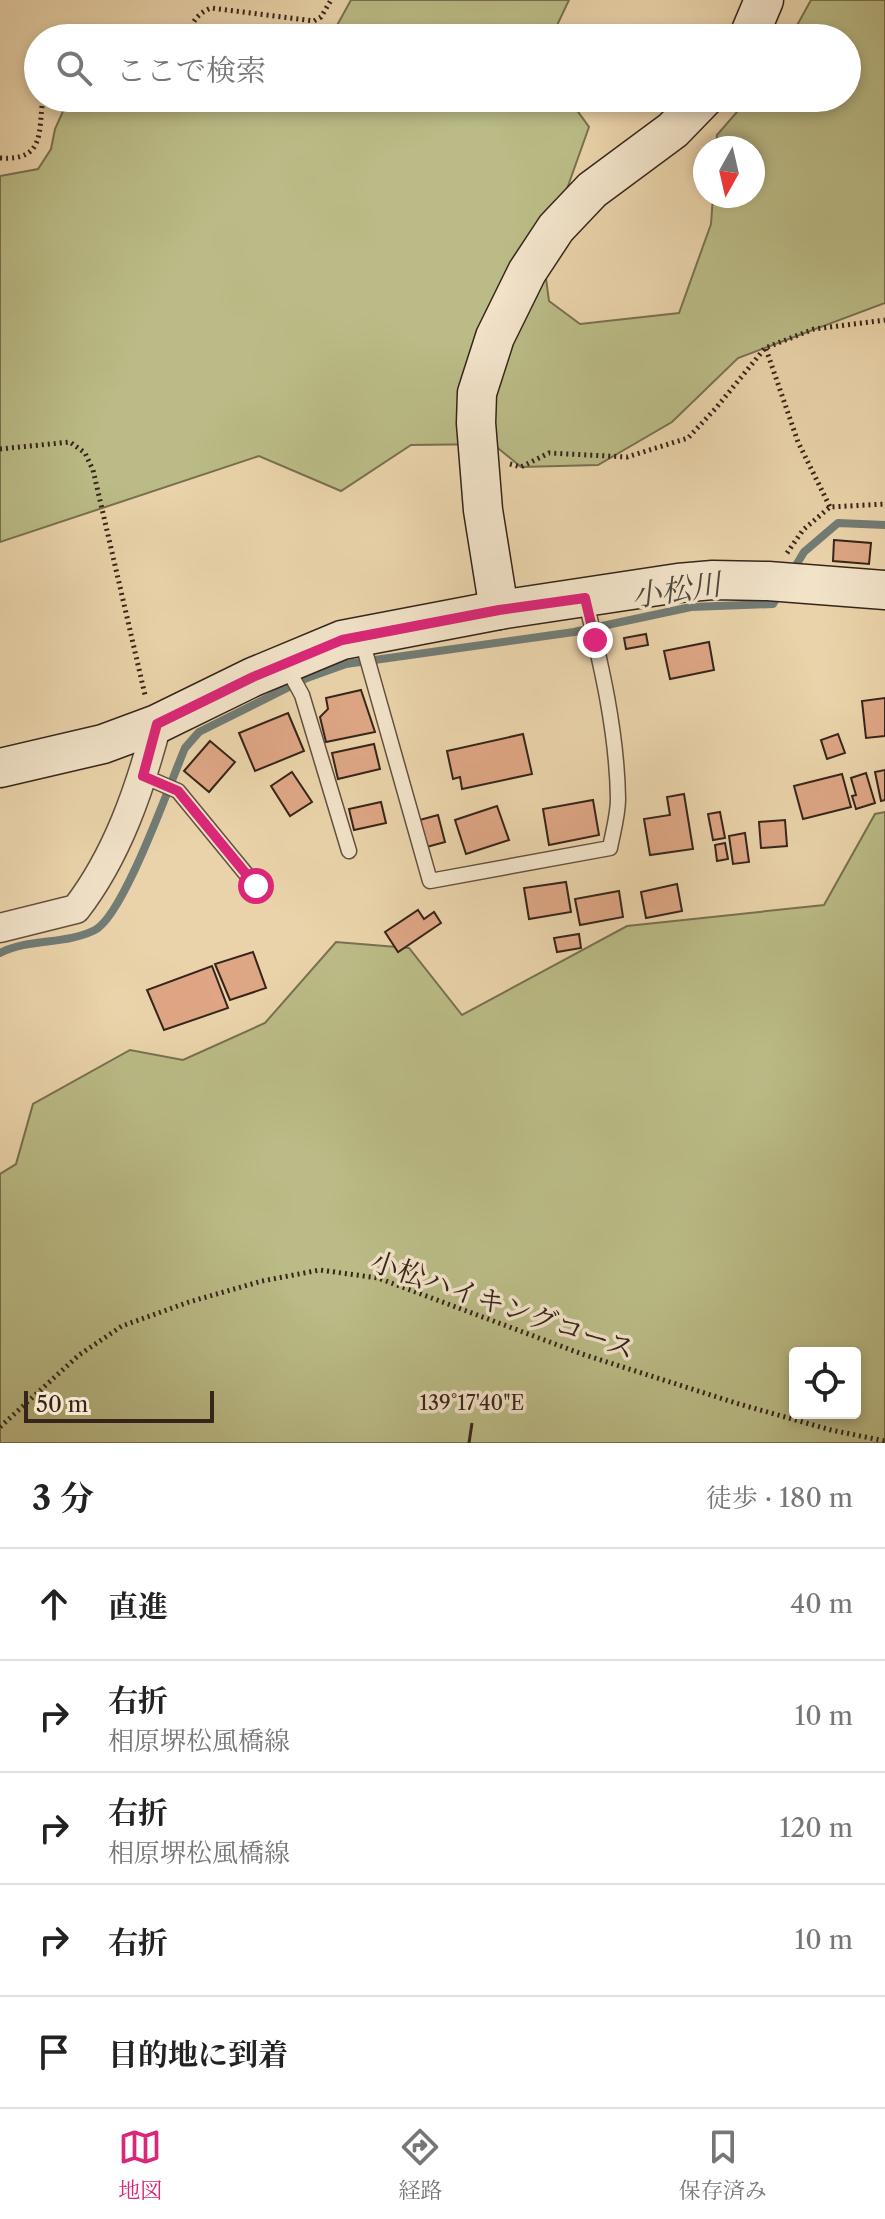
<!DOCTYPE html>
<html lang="ja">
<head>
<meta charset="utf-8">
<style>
  body { margin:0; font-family:"Libre Caslon Text","Noto Serif JP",serif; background:#f2f2f2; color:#222 }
  .controls { position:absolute; right:24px; bottom:24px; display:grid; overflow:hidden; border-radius:8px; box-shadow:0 4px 12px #0003 }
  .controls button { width:72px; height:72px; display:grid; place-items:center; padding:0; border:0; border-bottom:2px solid #e0e0e0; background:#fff; color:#222; font:40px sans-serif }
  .compass { position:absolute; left:693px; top:136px; width:72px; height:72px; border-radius:50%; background:#fff; box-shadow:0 4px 12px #0003; rotate:188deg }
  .scale { position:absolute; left:24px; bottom:20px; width:190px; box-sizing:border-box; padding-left:8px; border:4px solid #37251b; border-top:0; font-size:22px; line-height:28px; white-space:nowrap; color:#37251b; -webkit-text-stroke:6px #f1e2c8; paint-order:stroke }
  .stop { position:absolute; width:24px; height:24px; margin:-18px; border:6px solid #db2777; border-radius:50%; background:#fff }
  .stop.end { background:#db2777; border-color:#fff; box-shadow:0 2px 8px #0008 }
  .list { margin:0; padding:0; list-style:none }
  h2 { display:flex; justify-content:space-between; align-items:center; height:104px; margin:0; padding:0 32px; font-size:34px }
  h2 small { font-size:26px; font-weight:400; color:#767676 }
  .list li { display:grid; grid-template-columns:52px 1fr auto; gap:24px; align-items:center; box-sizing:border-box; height:112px; padding:0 32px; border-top:2px solid #e0e0e0 }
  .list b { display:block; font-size:30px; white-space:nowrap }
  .list p { margin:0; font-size:26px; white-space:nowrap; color:#767676 }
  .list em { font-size:26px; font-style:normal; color:#767676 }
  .icon { flex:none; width:44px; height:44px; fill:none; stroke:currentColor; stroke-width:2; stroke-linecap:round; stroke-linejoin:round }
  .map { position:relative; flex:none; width:885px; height:1443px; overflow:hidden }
  .search { position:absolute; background:#fff; box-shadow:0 4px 12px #0003; left:24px; right:24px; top:24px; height:88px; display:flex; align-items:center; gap:20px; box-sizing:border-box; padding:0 28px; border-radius:44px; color:#767676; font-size:30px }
  .sheet { height:664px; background:#fff }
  nav { display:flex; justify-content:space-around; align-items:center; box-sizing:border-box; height:112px; border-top:2px solid #e0e0e0; background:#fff; font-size:22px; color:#767676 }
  nav a { display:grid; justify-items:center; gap:4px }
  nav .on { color:#db2777 }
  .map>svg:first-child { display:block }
  .green { fill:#babb86; stroke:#787050; stroke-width:2; fill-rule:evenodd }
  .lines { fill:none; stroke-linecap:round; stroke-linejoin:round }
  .stream { stroke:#727c75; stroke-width:8 }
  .building { fill:#dea685; stroke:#37251b; stroke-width:2 }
  .lane-casing { stroke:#64503f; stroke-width:17 }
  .street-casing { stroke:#64503f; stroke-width:31 }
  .secondary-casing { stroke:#37251b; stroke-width:41 }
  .path { stroke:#37251b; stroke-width:5; stroke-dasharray:2 4; stroke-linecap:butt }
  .lane { stroke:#f1e2c8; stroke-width:14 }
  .street { stroke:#f1e2c8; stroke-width:28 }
  .secondary { stroke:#f1e2c8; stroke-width:38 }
  .route { stroke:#db2777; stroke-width:10 }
  .ticks { fill:none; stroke:#37251b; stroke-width:3 }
  .labels { text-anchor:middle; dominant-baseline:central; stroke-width:7; stroke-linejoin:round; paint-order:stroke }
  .street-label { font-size:28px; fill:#37251b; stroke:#f1e2c8 }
  .water-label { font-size:30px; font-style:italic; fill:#504940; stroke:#f1e2c8 }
  .ticks-label { font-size:20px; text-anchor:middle; fill:#37251b; stroke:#f1e2c8; stroke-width:7; stroke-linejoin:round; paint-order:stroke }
</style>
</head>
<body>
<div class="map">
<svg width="885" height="1443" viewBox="0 0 885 1443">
  <rect width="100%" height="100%" fill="#ead3aa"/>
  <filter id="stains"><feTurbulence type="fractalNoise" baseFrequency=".0025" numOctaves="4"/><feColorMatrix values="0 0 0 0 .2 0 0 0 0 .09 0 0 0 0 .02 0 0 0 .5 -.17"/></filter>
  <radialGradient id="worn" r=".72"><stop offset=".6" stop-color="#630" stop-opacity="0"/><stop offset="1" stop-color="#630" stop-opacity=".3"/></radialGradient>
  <g class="green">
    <polygon points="351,0 569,0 551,38 330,38"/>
    <polygon points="811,0 885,0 885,303 738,358 672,422 598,465 521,467 493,444 411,445 341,491 259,456 0,542 0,176 38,169 51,149 55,129 69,98 568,98 589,127 543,256 549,301 580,324 679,313 711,224 713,196 753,196 753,148 716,148 717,135 749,98 847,98 847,38 790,38"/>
    <polygon points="217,25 300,38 201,38"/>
    <path d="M885,812V1443H0V1174L16,1164L33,1104L130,1050L183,1060L265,1023L336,942L409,948L462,1015L627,926L824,905L875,814ZM795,1353H855V1413H795Z"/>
  </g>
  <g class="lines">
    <g class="stream">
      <polyline points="792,572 804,552 838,523 885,525"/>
      <path d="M0,953C29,938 65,945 95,930C124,915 170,783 185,748L199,732L307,678L346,664L574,632L691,607L773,604L779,594"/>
    </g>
  </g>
  <g class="building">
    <polygon points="834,540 871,543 869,564 833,561"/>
    <polygon points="646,634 648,645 626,649 624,638"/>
    <polygon points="709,642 714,670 670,679 664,651"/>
    <polygon points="361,690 375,732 326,742 320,717 328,709 326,698"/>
    <polygon points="885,698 885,736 866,738 862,701"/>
    <polygon points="288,713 304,751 255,771 239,733"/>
    <polygon points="523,734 532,774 462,789 460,777 453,779 447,751"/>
    <polygon points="838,734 845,753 827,759 821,740"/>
    <polygon points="210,741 235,762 209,792 184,771"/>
    <polygon points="374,744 380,769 338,779 332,753"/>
    <polygon points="885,770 885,800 881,801 875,772"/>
    <polygon points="292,772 312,802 290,816 271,786"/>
    <polygon points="866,773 875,803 856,809 852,796 856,795 851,778"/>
    <polygon points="842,774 851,807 803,819 794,786"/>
    <polygon points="684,794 693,849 650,855 644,819 670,815 667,797"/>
    <polygon points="593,800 599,835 549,845 543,809"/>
    <polygon points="381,802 386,823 354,830 349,809"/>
    <polygon points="497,806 509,840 466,854 455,820"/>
    <polygon points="720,812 725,838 713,840 708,814"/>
    <polygon points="438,815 445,842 423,848 416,821"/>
    <polygon points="785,820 787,846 761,848 759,822"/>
    <polygon points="745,833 749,862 733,864 729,836"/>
    <polygon points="725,843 728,859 717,861 715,845"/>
    <polygon points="566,882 571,912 529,919 524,888"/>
    <polygon points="677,884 682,911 646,918 641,892"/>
    <polygon points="619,891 623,917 580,925 575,899"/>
    <polygon points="418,910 424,919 434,912 441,923 398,952 385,932"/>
    <polygon points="579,934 581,948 557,952 554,938"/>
    <polygon points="253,952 266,988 230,1000 215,964"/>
    <polygon points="212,966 228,1008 164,1030 147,990"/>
  </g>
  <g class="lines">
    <defs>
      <g id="lane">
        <path d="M361,637L430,881L610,848C613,832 618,815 618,799C617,731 601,664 585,598"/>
        <polyline points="286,666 302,695 349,851"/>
        <polyline points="143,776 178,791 256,886"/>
      </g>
      <path id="street" d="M0,928L76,909C117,856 140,789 157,724"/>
      <g id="secondary">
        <polyline points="748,38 764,0"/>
        <polyline points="499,610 483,510 476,423 477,393 495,337 527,272 556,228 592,190 673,130 704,98"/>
        <polyline points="0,768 103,744 157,724 253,677 342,640 499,610 678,583 713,580 768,581 885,590"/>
      </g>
    </defs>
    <use href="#lane" class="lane-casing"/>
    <use href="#street" class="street-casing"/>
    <use href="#secondary" class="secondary-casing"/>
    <g class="path">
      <path d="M187,38C192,23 196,14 211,8L314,21L321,17L331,0"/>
      <path d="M0,158C46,161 38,131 43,98"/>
      <polyline points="766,349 798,442 830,507"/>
      <polyline points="0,449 70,442 85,453 93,470 145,695"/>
      <polyline points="510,464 521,467 549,453 627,457 688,438 716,408 765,348 814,329 885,320"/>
      <polyline points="787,553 803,530 830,507 885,504"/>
      <polyline points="0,1427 79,1355 122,1326 189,1302 262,1281 320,1270 378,1278 582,1354 739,1404 831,1430 885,1441"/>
    </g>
    <use href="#lane" class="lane"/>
    <use href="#street" class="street"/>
    <use href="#secondary" class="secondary"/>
  </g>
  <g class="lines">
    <polyline class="route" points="256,886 178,791 143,776 157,724 253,677 342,640 499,610 585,598 595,640"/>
  </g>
  <path class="ticks" d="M469,1443L472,1423"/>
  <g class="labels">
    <g class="street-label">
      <text transform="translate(503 1305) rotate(19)">小松ハイキングコース</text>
    </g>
    <g class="water-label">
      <text transform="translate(676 590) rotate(-8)">小松川</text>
    </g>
  </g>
  <g class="ticks-label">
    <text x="472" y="1410">139°17'40"E</text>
  </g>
  <rect width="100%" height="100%" filter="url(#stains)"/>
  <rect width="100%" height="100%" fill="url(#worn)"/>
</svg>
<div class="controls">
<button><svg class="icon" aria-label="locate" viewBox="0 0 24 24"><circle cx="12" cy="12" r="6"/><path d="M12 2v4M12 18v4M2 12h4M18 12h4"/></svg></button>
</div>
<svg class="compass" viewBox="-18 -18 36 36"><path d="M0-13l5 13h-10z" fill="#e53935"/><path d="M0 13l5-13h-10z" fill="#767676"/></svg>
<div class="scale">50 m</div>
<div class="stop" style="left:256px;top:886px"></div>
<div class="stop end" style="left:595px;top:640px"></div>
<div class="search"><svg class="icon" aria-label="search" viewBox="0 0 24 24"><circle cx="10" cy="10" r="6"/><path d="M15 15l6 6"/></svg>ここで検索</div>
</div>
<section class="sheet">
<h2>3 分<small>徒歩 · 180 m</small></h2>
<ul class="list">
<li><svg class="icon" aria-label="ahead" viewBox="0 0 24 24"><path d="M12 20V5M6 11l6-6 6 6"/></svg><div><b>直進</b></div><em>40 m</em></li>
<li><svg class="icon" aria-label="right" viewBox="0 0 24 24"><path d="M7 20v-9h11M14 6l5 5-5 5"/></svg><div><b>右折</b><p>相原堺松風橋線</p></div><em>10 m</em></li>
<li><svg class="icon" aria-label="right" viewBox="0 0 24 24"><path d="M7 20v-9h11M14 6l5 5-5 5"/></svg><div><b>右折</b><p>相原堺松風橋線</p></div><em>120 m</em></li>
<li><svg class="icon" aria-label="right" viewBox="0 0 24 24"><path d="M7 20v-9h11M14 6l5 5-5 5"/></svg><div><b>右折</b></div><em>10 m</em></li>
<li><svg class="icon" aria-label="arrive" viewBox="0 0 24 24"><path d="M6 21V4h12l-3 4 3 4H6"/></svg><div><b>目的地に到着</b></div></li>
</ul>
</section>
<nav>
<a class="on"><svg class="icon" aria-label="map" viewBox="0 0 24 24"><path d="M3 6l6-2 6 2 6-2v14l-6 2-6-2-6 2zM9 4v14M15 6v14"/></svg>地図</a>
<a><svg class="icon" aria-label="directions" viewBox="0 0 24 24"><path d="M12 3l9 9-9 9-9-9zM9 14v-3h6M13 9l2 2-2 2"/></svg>経路</a>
<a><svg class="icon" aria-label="saved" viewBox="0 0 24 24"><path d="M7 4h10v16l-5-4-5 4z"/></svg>保存済み</a>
</nav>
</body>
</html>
